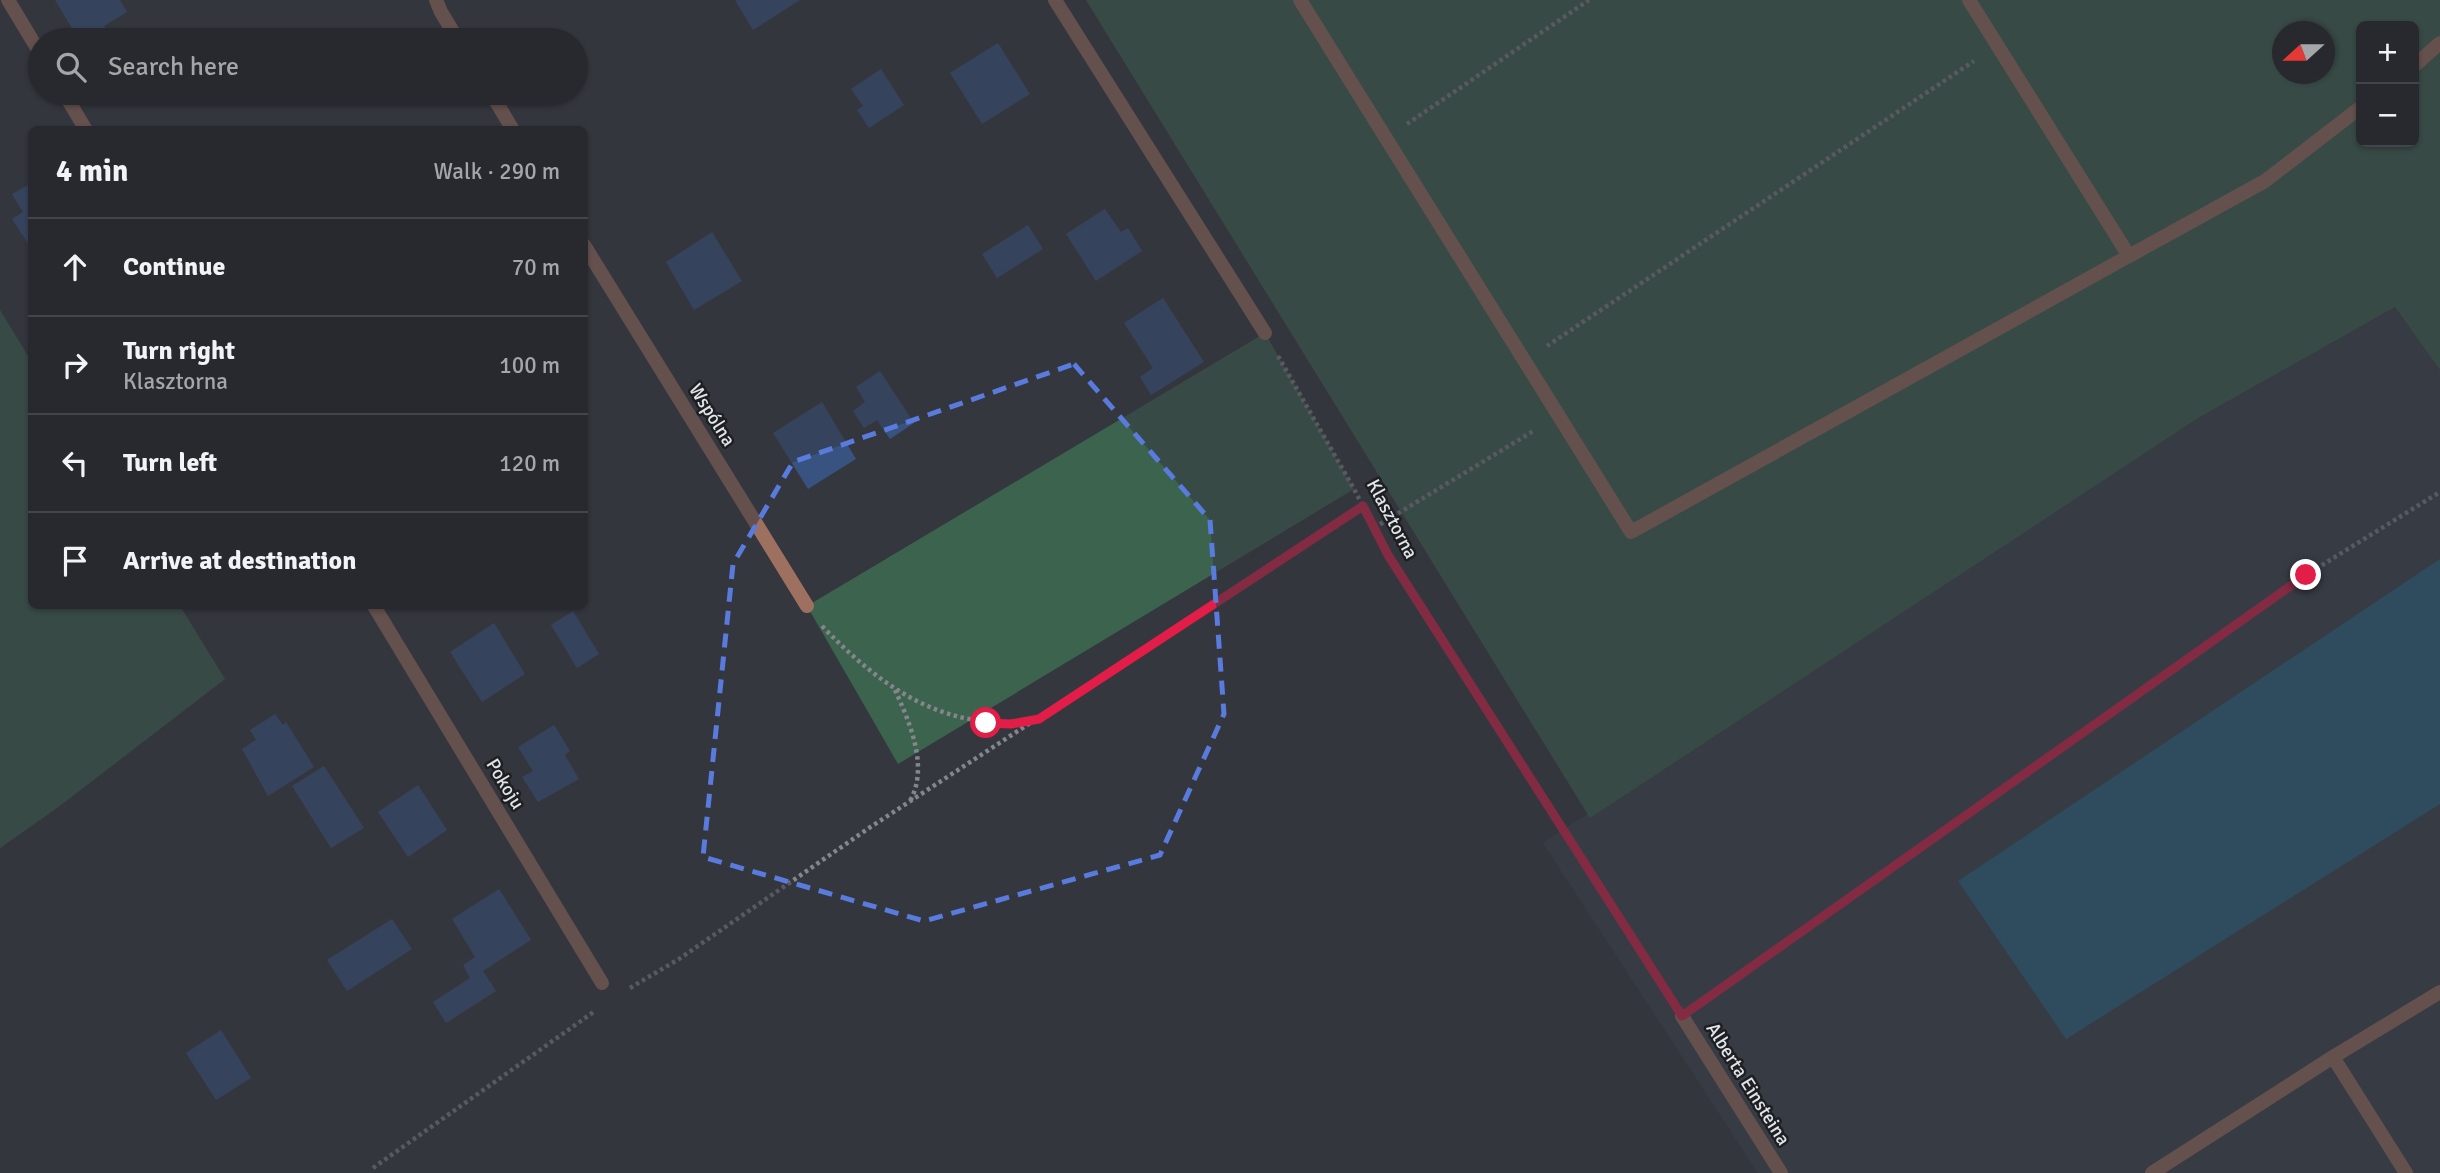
<!DOCTYPE html>
<html lang="en">
<head>
<meta charset="utf-8">
<style>
  body { margin:0; font-family:Signika,sans-serif; background:#33353a; color:#f1f3f6 }
  .controls { position:absolute; right:21px; top:21px; display:grid; overflow:hidden; border-radius:10px; box-shadow:0 2px 5px #0004 }
  .controls button { width:63px; height:63px; display:grid; place-items:center; padding:0; border:0; border-bottom:2px solid #43454a; background:#27292e; color:#f1f3f6; font:35px sans-serif }
  .compass { position:absolute; left:2272px; top:21px; width:63px; height:63px; border-radius:50%; background:#27292e; box-shadow:0 2px 5px #0004; rotate:249deg }
  .stop { position:absolute; width:21px; height:21px; margin:-16px; border:5px solid #e11d48; border-radius:50%; background:#fff }
  .stop.end { background:#e11d48; border-color:#fff; box-shadow:0 2px 7px #0008 }
  .list { margin:0; padding:0; list-style:none }
  h2 { display:flex; justify-content:space-between; align-items:center; height:91px; margin:0; padding:0 28px; font-size:30px }
  h2 small { font-size:23px; font-weight:400; color:#a4a6aa }
  .list li { display:grid; grid-template-columns:46px 1fr auto; gap:21px; align-items:center; box-sizing:border-box; height:98px; padding:0 28px; border-top:2px solid #43454a }
  .list b { display:block; font-size:26px; white-space:nowrap }
  .list p { margin:0; font-size:23px; white-space:nowrap; color:#a4a6aa }
  .list em { font-size:23px; font-style:normal; color:#a4a6aa }
  .icon { flex:none; width:38px; height:38px; fill:none; stroke:currentColor; stroke-width:2; stroke-linecap:round; stroke-linejoin:round }
  .map { position:relative; flex:none; width:2440px; height:1173px; overflow:hidden }
  .search { position:absolute; background:#27292e; box-shadow:0 2px 5px #0004; left:28px; top:28px; width:560px; height:77px; display:flex; align-items:center; gap:18px; box-sizing:border-box; padding:0 24px; border-radius:38px; color:#a4a6aa; font-size:26px }
  .panel { position:absolute; background:#27292e; box-shadow:0 2px 5px #0004; left:28px; top:126px; width:560px; height:483px; border-radius:10px }
  .map>svg:first-child { display:block }
  .built { fill:#3a414d }
  .green { fill:#3c634e; fill-rule:evenodd }
  .water { fill:#296686 }
  .building { fill:#385380 }
  .lines { fill:none; stroke-linecap:round; stroke-linejoin:round }
  .path { stroke:#83868b; stroke-width:4.5; stroke-dasharray:3.5 3.5; stroke-linecap:butt }
  .service { stroke:#9e7060; stroke-width:14 }
  .minor { stroke:#9e7060; stroke-width:14 }
  .route { stroke:#e11d48; stroke-width:9 }
  .marked { fill:none; stroke:#587bdd; stroke-width:5; stroke-dasharray:14 9; stroke-linejoin:round }
  .labels { text-anchor:middle; dominant-baseline:central; stroke-width:5; stroke-linejoin:round; paint-order:stroke }
  .street-label { font-size:19px; fill:#e1e4e8; stroke:#1d1f22 }
</style>
</head>
<body>
<div class="map">
<svg width="2440" height="1173" viewBox="0 0 2440 1173">
  <rect width="100%" height="100%" fill="#34373e"/>
  <polygon class="built" points="2395,307 2440,370 2440,1173 1758,1173 1543,843 2198,418"/>
  <g class="green">
    <path d="M1086,0H2440V370L2395,307L2198,418L1590,818ZM2361,26H2414V142H2361ZM2282,32H2324V74H2282Z"/>
    <polygon points="0,310 31,361 32,606 180,606 225,679 57,808 0,848"/>
    <polygon points="1265,333 1354,489 898,764 807,606"/>
  </g>
  <polygon class="water" points="2440,559 2440,804 2066,1039 1958,881"/>
  <g class="building">
    <polygon points="55,0 120,0 127,12 104,26 109,33 98,40 79,40"/>
    <polygon points="735,0 800,0 753,30"/>
    <polygon points="998,43 1030,94 982,124 950,73"/>
    <polygon points="881,69 904,105 869,128 857,110 863,106 851,89"/>
    <polygon points="32,183 32,250 12,219 23,212 12,194"/>
    <polygon points="1105,209 1121,232 1128,228 1142,251 1096,281 1066,234"/>
    <polygon points="1028,225 1043,249 997,278 982,254"/>
    <polygon points="712,232 742,281 694,310 666,262"/>
    <polygon points="1163,298 1204,362 1151,395 1140,377 1153,368 1124,323"/>
    <polygon points="880,371 914,423 890,439 877,420 864,428 853,411 865,402 856,387"/>
    <polygon points="822,402 856,459 808,489 773,433"/>
    <polygon points="573,611 599,654 577,668 551,625"/>
    <polygon points="494,623 525,674 482,702 450,652"/>
    <polygon points="275,714 283,725 286,722 314,767 268,796 242,749 256,740 250,730"/>
    <polygon points="554,725 570,751 565,755 579,779 538,802 522,777 533,771 518,747"/>
    <polygon points="324,766 364,828 331,848 292,786"/>
    <polygon points="418,785 447,830 408,857 378,812"/>
    <polygon points="499,889 531,940 483,971 496,991 446,1023 433,1002 470,978 463,965 475,957 452,919"/>
    <polygon points="392,919 412,949 347,991 327,960"/>
    <polygon points="221,1030 251,1078 216,1100 186,1053"/>
  </g>
  <g class="lines">
    <g class="path">
      <polyline points="1407,124 1589,0"/>
      <polyline points="1547,346 1974,61"/>
      <polyline points="1278,356 1354,489 1388,555 1667,993"/>
      <polyline points="1374,528 1535,430"/>
      <path d="M822,626C882,688 945,733 1035,720"/>
      <path d="M895,690C910,723 929,767 910,801"/>
      <polyline points="630,988 679,959 869,828 1363,506"/>
      <polyline points="1704,1001 2306,575 2440,492"/>
      <polyline points="373,1168 595,1011"/>
    </g>
    <g class="service">
      <polyline points="1300,0 1631,532 2129,256 1969,0"/>
      <polyline points="2414,66 2440,43"/>
      <polyline points="2129,256 2265,181 2361,107"/>
      <polyline points="1682,1016 1781,1173"/>
      <polyline points="2333,1057 2440,992"/>
      <polyline points="2152,1173 2333,1057 2406,1173"/>
    </g>
    <g class="minor">
      <polyline points="8,0 40,53"/>
      <polyline points="436,0 441,12 458,40"/>
      <polyline points="1055,0 1265,333"/>
      <polyline points="64,93 86,130"/>
      <polyline points="491,93 513,130"/>
      <polyline points="584,245 807,606"/>
      <polyline points="374,606 602,983"/>
    </g>
  </g>
  <g class="lines">
    <polyline class="route" points="986,723 1011,724 1039,719 1363,506 1388,555 1682,1016 2306,575"/>
  </g>
  <path d="M0 0H2440V1173H0ZM1074,364L1210,520L1224,714L1160,855L924,921L703,857L733,564L793,462Z" fill="#34373e" fill-opacity=".55" fill-rule="evenodd"/>
  <path class="marked" d="M1074,364L1210,520L1224,714L1160,855L924,921L703,857L733,564L793,462Z"/>
  <g class="labels">
    <g class="street-label">
      <text transform="translate(712 415) rotate(58)">Wspólna</text>
      <text transform="translate(1392 519) rotate(62)">Klasztorna</text>
      <text transform="translate(505 784) rotate(59)">Pokoju</text>
      <text transform="translate(1748 1084) rotate(58)">Alberta Einsteina</text>
    </g>
  </g>
</svg>
<div class="controls">
<button>+</button>
<button>−</button>
</div>
<svg class="compass" viewBox="-18 -18 36 36"><path d="M0-13l5 13h-10z" fill="#e53935"/><path d="M0 13l5-13h-10z" fill="#a4a6aa"/></svg>
<div class="stop" style="left:986px;top:723px"></div>
<div class="stop end" style="left:2306px;top:575px"></div>
<div class="search"><svg class="icon" aria-label="search" viewBox="0 0 24 24"><circle cx="10" cy="10" r="6"/><path d="M15 15l6 6"/></svg>Search here</div>
<section class="panel">
<h2>4 min<small>Walk · 290 m</small></h2>
<ul class="list">
<li><svg class="icon" aria-label="ahead" viewBox="0 0 24 24"><path d="M12 20V5M6 11l6-6 6 6"/></svg><div><b>Continue</b></div><em>70 m</em></li>
<li><svg class="icon" aria-label="right" viewBox="0 0 24 24"><path d="M7 20v-9h11M14 6l5 5-5 5"/></svg><div><b>Turn right</b><p>Klasztorna</p></div><em>100 m</em></li>
<li><svg class="icon" aria-label="left" viewBox="0 0 24 24"><path d="M17 20v-9H6M10 6l-5 5 5 5"/></svg><div><b>Turn left</b></div><em>120 m</em></li>
<li><svg class="icon" aria-label="arrive" viewBox="0 0 24 24"><path d="M6 21V4h12l-3 4 3 4H6"/></svg><div><b>Arrive at destination</b></div></li>
</ul>
</section>
</div>
</body>
</html>
